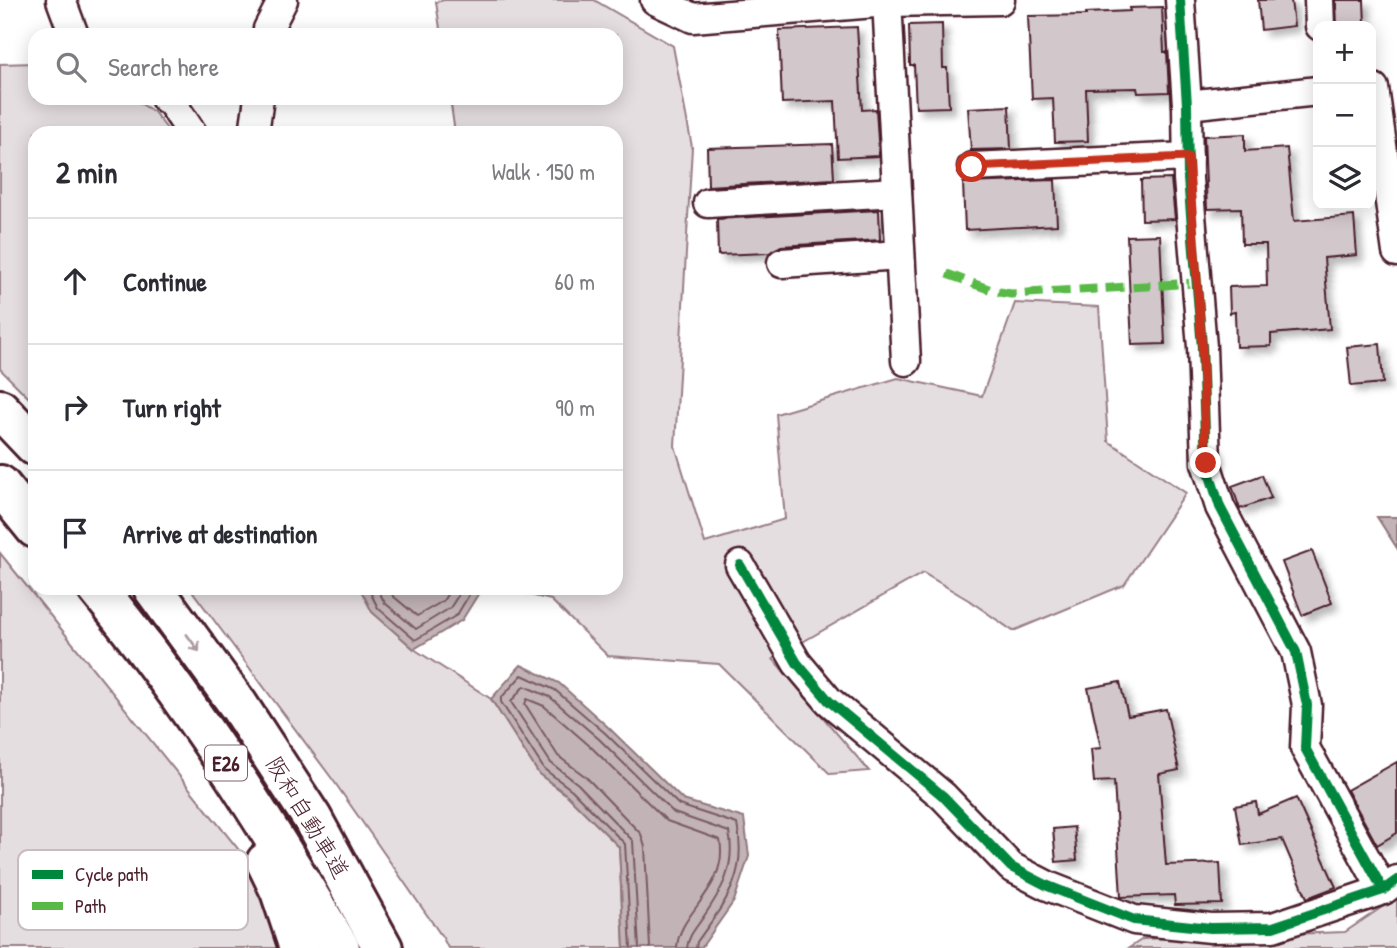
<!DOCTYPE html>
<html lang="en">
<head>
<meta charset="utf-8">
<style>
  body { margin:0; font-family:"Patrick Hand","Klee One",sans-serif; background:#f7f7f7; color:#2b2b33 }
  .controls { position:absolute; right:21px; top:21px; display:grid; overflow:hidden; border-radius:14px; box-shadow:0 4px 18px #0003 }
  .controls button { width:63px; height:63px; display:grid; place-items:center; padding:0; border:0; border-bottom:2px solid #e1e1e2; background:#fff; color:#2b2b33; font:35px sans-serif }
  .stop { position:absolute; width:21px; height:21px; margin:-16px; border:5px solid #c8321e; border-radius:50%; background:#fff }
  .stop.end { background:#c8321e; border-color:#fff; box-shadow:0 2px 7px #0008 }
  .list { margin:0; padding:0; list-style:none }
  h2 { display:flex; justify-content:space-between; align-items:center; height:91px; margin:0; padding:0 28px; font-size:30px }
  h2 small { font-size:23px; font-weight:400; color:#7c7c81 }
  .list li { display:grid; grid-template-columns:46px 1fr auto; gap:21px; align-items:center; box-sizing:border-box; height:126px; padding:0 28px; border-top:2px solid #e1e1e2 }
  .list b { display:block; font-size:26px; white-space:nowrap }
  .list em { font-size:23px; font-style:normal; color:#7c7c81 }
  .icon { flex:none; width:38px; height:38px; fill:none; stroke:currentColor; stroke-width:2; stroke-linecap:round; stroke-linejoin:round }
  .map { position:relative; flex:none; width:1397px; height:948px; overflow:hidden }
  .search { position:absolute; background:#fff; box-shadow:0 4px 18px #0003; left:28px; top:28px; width:595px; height:77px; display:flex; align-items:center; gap:18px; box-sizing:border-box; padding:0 24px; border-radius:21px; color:#7c7c81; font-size:26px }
  .panel { position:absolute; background:#fff; box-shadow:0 4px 18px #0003; left:28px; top:126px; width:595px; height:469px; border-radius:21px }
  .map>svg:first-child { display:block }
  .green { fill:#e5dee0; stroke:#987e86; stroke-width:2 }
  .water { fill:#c1b3b6; stroke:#91787e; stroke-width:2 }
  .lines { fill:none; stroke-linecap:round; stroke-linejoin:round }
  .shore { stroke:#7a5a63; stroke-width:2 }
  .building { fill:#d2c7cb; stroke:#4a1f2b; stroke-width:2; filter:url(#shadow) }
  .street-casing { stroke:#4a1f2b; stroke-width:33 }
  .highway-casing { stroke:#4a1f2b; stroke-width:44 }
  .street { stroke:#fff; stroke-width:28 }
  .highway { stroke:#fff; stroke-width:38 }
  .quiet { stroke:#58b947; stroke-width:9; stroke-dasharray:18 9; stroke-linecap:butt }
  .cycleway-casing { stroke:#fff; stroke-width:15 }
  .cycleway { stroke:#00873e; stroke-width:10 }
  .oneway { stroke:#ae9aa0 }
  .route { stroke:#c8321e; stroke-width:9 }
  .labels { text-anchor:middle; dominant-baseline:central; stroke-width:7; stroke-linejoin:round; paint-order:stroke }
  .shield { fill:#fff; stroke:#80626b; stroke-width:2 }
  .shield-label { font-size:21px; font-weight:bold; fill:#4a1f2b }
  .street-label { font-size:23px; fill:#4a1f2b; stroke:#fff }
  .key { fill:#fff; stroke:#c9bcbf; stroke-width:2 }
  .key-label { font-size:19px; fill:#4a1f2b }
</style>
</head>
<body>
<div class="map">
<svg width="1397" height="948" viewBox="0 0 1397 948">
  <defs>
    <filter id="shadow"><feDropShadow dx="6" dy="6" stdDeviation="3.5" flood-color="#0004"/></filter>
  </defs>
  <rect width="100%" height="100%" fill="#fff"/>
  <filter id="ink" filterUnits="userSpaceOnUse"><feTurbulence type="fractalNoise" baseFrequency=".0143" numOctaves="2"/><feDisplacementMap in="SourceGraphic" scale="14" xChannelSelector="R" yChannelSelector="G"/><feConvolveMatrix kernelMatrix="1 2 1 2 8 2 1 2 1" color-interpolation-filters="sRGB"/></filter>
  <g filter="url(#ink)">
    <g class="green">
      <polygon points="444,0 594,0 673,46 692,147 675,446 705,543 785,519 776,414 898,378 982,396 1015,303 1099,307 1108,441 1186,493 1124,585 1013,631 970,601 923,573 773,659 869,771 830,774 719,664 608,656 551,600 501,588 616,588 616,133 455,133 450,98 616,98 616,35 441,35 436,2"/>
      <polygon points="35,63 35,98 132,98 154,112 170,133 35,133 35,404 0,369 0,64"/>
      <polygon points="0,553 251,865 277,948 0,948"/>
      <polygon points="190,588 360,588 372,612 414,649 491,699 539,774 567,795 619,847 624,948 448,948 443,938 333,780"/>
      <polygon points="1397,897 1397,948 1129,948 1143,939 1345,932"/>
    </g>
    <g class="water">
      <polygon points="1377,517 1397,517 1397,548"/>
      <polygon points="360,588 482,588 462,620 414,649 372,612"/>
      <polygon points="521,665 559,683 609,728 683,800 744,818 749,856 734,901 701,948 624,948 619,847 567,795 539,774 491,699"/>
    </g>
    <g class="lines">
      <g class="shore">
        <polyline points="368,588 378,608 415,640 457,615 473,588"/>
        <polyline points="377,588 385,603 416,629 450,608 463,588"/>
        <polyline points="389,588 393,596 417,616 443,601 451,588"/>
        <path d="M631,948L625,844L572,790L544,769L501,702V698L522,675L555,690L605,733L679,805L737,824C748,876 725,902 697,942L696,948"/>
        <path d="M639,948L633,841L578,784L551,763L511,702L524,686L550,697L599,739L674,813L729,832C736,867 722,890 702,919C696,928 688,936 687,948"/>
        <path d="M650,948L645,847L641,834L586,777L558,756L525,704L527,699L544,706L591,747L667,821L720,840C729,889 678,912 677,948"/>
      </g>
    </g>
    <g class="building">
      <polygon points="1258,0 1291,0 1294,26 1261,30"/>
      <polygon points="1336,0 1364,0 1365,25 1337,26"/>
      <polygon points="1162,7 1164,52 1167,52 1169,92 1138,93 1137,88 1086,89 1088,141 1055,142 1053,98 1032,99 1028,16 1086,15 1086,13 1130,11 1129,8"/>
      <polygon points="942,24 943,68 947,68 949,107 916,108 914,65 910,65 909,25"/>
      <polygon points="857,27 862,110 876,109 879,156 838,158 835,101 782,103 779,30"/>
      <polygon points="1009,106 1011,149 971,150 968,108"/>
      <polygon points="1245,134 1245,151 1287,148 1294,221 1354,216 1357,255 1324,258 1330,329 1271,334 1271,346 1236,347 1235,312 1230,313 1229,287 1267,286 1266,244 1242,244 1241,208 1207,209 1204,136"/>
      <polygon points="832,144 834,179 708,186 707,148"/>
      <polygon points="1171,179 1175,219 1142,220 1141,180"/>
      <polygon points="1055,180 1057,225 965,230 963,183"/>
      <polygon points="879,210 880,240 781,246 769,253 718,255 717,219"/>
      <polygon points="1160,235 1165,344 1132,345 1127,236"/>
      <polygon points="1380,344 1383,383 1351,386 1347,347"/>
      <polygon points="1262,475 1271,498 1240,509 1232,486"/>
      <polygon points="1312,551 1332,603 1302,615 1282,562"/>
      <polygon points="1120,682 1128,716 1166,709 1179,770 1159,774 1166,865 1220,863 1222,904 1175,905 1174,895 1121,897 1114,781 1094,782 1091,749 1101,748 1088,688"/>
      <polygon points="1397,762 1397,833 1377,845 1347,790"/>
      <polygon points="1296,798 1336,887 1307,898 1282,839 1242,845 1235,806 1256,802 1258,814"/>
      <polygon points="1074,827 1077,860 1056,862 1053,829"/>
    </g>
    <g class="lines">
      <defs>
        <g id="street">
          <polyline points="61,0 74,35"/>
          <polyline points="655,0 693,18 887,2 1000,0"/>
          <polyline points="887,0 906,361"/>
          <polyline points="1180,0 1187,105 1188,179 1202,347 1206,463 1220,507 1296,652 1307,705 1305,748 1383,890"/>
          <polyline points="1319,0 1320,26"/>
          <polyline points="267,35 268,29 283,0"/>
          <polyline points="1374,88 1397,252"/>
          <polyline points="165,98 171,102 192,133"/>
          <polyline points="1187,105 1318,91"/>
          <polyline points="254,133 259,98"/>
          <polyline points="972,167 1188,157"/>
          <polyline points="708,203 897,192"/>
          <polyline points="782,263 900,255"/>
          <polyline points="740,565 797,663 829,701 943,796 1011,867 1048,886 1134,920 1211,928 1273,927 1383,890 1397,880"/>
        </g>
        <g id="highway">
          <polyline points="0,409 35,446"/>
          <polyline points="0,485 35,528"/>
          <path d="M97,588C189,700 267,823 340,948"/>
          <polyline points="153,588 239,706 312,818 383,948"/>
          <polyline points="266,862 280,891 299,948"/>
        </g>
      </defs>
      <use href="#street" class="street-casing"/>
      <use href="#highway" class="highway-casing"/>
      <use href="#street" class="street"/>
      <use href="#highway" class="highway"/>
      <polyline class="quiet" points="947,274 994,291 1011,294 1196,283"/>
      <defs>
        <g id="cycleway">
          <polyline points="1180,0 1187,105 1188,179 1202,347 1206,463 1220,507 1296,652 1307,705 1305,748 1383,890"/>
          <polyline points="740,565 797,663 829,701 943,796 1011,867 1048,886 1134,920 1211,928 1273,927 1383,890 1397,880"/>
        </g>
      </defs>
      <use href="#cycleway" class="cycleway-casing"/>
      <use href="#cycleway" class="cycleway"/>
    </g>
    <defs><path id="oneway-shaft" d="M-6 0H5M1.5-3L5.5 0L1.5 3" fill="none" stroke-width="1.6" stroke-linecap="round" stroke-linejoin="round" transform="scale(1.75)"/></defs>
    <use class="oneway" href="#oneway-shaft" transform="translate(193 643) rotate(54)"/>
  </g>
  <g class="lines" filter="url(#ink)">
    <polyline class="route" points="972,167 1188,157 1202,347 1206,463"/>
  </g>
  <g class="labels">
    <rect class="shield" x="205" y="745.5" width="42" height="35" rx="5"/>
    <g class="shield-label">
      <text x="226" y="763">E26</text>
    </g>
    <g class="street-label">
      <text transform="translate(308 817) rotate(59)">阪和自動車道</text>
    </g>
  </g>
  <rect x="18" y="850" width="230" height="80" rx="10" class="key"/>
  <rect x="32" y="870" width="31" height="9" fill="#00873e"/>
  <rect x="32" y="902" width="31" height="8" fill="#58b947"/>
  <g class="key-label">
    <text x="75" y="881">Cycle path</text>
    <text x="75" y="913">Path</text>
  </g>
</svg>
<div class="controls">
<button>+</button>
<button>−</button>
<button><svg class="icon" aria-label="layers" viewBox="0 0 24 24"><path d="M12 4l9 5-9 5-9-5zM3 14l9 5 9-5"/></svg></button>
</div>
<div class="stop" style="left:972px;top:167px"></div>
<div class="stop end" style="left:1206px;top:463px"></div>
<div class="search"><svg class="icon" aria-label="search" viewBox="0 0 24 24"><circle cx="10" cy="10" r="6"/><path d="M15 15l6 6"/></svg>Search here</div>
<section class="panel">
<h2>2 min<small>Walk · 150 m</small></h2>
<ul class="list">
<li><svg class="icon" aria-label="ahead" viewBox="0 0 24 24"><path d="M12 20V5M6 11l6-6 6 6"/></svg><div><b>Continue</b></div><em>60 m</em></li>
<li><svg class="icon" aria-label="right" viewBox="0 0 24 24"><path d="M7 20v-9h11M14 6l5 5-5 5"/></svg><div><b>Turn right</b></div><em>90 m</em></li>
<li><svg class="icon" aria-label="arrive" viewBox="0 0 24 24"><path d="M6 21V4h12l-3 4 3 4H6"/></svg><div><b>Arrive at destination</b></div></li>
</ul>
</section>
</div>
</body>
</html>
